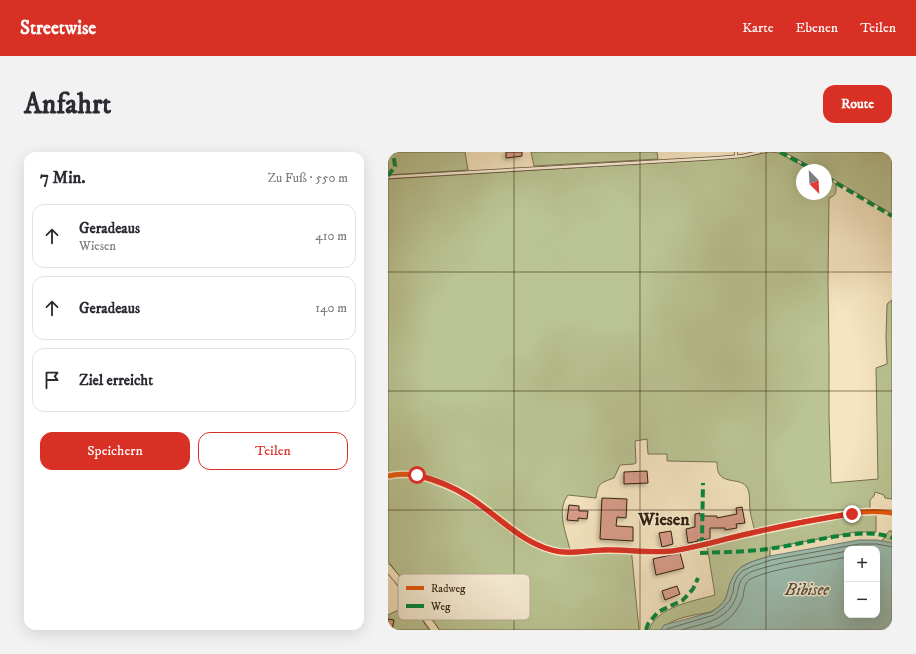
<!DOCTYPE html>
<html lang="de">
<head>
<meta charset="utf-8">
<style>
  body { margin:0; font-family:"IM FELL DW Pica",serif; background:#f2f2f3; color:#2b2b33 }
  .controls { position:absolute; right:12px; bottom:12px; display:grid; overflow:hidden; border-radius:8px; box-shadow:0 4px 16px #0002 }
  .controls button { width:36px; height:36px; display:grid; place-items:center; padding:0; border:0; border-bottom:1px solid #e1e1e2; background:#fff; color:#2b2b33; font:20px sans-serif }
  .compass { position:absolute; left:408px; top:12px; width:36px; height:36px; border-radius:50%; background:#fff; box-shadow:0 4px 16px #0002; rotate:156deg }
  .stop { position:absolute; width:12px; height:12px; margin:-9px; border:3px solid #d93025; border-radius:50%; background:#fff }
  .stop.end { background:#d93025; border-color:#fff; box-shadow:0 1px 4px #0008 }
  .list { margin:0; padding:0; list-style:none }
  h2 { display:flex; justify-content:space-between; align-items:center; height:52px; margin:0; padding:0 16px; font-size:17px }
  h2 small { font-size:13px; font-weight:400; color:#7c7c81 }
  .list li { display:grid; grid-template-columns:26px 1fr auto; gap:12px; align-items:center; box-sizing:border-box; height:64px; margin:0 8px 8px; padding:0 8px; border:1px solid #e1e1e2; border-radius:12px }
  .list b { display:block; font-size:15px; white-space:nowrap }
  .list p { margin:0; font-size:13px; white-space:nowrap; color:#7c7c81 }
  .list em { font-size:13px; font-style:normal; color:#7c7c81 }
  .actions { display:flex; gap:8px; padding:12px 16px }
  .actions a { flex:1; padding:9px 0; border:1px solid #d93025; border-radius:12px; text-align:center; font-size:14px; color:#d93025 }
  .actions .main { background:#d93025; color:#fff }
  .icon { flex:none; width:22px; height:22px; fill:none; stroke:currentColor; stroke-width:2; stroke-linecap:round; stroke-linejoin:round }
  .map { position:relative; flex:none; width:504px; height:478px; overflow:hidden; border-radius:12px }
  header { display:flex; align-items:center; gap:24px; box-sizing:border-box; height:56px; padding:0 20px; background:#d93025; color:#fff }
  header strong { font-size:19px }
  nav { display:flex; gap:22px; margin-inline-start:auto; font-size:14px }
  .intro { display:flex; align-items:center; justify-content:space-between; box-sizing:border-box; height:96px; padding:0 24px }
  h1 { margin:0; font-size:28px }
  .button { padding:10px 18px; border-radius:12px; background:#d93025; color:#fff; font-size:14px; font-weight:700 }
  main { display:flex; gap:24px; padding:0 24px }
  aside { flex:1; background:#fff; border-radius:12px; box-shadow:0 4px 16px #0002 }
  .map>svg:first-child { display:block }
  .green { fill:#bbc594; stroke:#777251 }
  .water { fill:#9cbfb3; stroke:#727f71; fill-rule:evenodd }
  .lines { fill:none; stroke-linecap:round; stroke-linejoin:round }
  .shore { stroke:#687060; stroke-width:1 }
  .building { fill:#d79c8a; stroke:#33200e; filter:url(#shadow) }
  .lane-casing { stroke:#64513b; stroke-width:4 }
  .street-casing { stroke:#64513b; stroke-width:6 }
  .primary-casing { stroke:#33200e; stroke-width:8 }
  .lane { stroke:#f8eed7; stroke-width:2.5 }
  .street { stroke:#f8eed7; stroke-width:4.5 }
  .primary { stroke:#f5e5c1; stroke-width:7 }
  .quiet { stroke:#00873e; stroke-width:4; stroke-dasharray:8 4; stroke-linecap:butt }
  .cycleway-casing { stroke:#f8eed7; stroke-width:8 }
  .cycleway { stroke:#e8590c; stroke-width:5 }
  .route { stroke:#d93025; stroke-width:5 }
  .grid { fill:none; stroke:#33200e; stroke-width:1; stroke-opacity:0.55 }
  .labels { text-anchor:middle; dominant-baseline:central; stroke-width:3; stroke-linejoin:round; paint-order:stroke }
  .water-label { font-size:17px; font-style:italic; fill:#525040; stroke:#f8eed7 }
  .quarter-label { font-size:18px; font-weight:bold; fill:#33200e; stroke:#f8eed7 }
  .key { fill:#f8eed7; stroke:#bdb09b; stroke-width:1 }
  .key-label { font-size:11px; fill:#33200e }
</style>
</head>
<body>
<header>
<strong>Streetwise</strong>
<nav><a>Karte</a><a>Ebenen</a><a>Teilen</a></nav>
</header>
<div class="intro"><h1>Anfahrt</h1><a class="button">Route</a></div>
<main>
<aside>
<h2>7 Min.<small>Zu Fuß · 550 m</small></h2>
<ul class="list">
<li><svg class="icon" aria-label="ahead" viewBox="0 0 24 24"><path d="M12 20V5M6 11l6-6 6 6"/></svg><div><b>Geradeaus</b><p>Wiesen</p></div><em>410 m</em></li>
<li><svg class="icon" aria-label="ahead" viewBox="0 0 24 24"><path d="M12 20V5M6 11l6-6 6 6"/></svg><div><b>Geradeaus</b></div><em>140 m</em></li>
<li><svg class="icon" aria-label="arrive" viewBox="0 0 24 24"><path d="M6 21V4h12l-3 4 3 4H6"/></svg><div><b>Ziel erreicht</b></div></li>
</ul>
<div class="actions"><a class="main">Speichern</a><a>Teilen</a></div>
</aside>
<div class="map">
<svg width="504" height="478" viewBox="0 0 504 478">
  <defs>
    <filter id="shadow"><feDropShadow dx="-2" dy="2" stdDeviation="2" flood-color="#0004"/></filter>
  </defs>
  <rect width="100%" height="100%" fill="#f5e5c1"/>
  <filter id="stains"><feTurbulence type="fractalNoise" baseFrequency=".005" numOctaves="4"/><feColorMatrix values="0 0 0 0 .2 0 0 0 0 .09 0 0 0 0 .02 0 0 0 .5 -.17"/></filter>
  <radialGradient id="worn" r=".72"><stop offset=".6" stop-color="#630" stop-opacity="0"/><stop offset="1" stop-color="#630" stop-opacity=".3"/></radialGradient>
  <g class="green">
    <polygon points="0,0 77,0 80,18 0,23"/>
    <polygon points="143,0 269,0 270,7 146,14"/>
    <path d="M382,0L391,1L423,18H414V42H438V26L448,32C448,40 449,43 441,46L440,130L441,200V263L443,331L490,327L488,216L499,212V210L498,186L499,153L500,151L504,148V347L497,346L496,343L487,340L486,344L482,348V358L417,368L367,379C365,372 363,365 362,358C361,350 363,340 358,334C354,330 351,330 347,329C333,327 329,324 329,310L279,309V302H260L259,287L247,289L248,311L246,312L232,313L226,326C212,331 210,331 208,346L180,343C168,359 178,380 182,398C169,397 159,394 148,389L80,343L64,333L52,328L33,322H0V27L330,7L360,4Z"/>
    <polygon points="396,0 504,0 504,62 438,23 438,18 429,18"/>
    <polygon points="11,324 28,325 58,334 81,348 157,398 187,402 234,401 243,395 251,478 51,478 0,409 0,326"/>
    <path d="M479,362H488V380H468L382,396V404C373,407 358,410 351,417C337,430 345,449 324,459C321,461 316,461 312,462C300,464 280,468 273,478H261C268,455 306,449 327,443L319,393L400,375Z"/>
    <polygon points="501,379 504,379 504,393 493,390"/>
    <polygon points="23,452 41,478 0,478 0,463"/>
  </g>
  <path class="water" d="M471,388H489L504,391V478H273L276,473L324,460L333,453L338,446L342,431L346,423L352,416L363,410L382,404ZM459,397H489V463H459Z"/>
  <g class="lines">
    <g class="shore">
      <polyline points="278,478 279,477 326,463 335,456 342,448 345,440 346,432 349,425 354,419 365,414 383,408 471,392 489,392 504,395"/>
      <path d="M293,478C313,472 340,469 348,445C351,438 350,428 358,423C362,419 369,418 375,416C402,408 431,405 459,399"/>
      <path d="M314,478C319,477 324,476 329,474C341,469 351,457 355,445C356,439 356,432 361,428C365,425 371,424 375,422C402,414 431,411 459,405"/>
    </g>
  </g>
  <g class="building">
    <polygon points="118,0 134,0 134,4 118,6"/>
    <polygon points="259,319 260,331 236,332 236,320"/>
    <polygon points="214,346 239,347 238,366 229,365 228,374 245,375 245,389 212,387"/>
    <polygon points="181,353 191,354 191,359 200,359 199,367 190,366 190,369 179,368"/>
    <polygon points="354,355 357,371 348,372 349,376 337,378 337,376 322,376 322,387 309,388 310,389 300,391 298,377 307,375 307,362 312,361 312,364 329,364 329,366 349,362 348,356"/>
    <polygon points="283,379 285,392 274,395 271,381"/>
    <polygon points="292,401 296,416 268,423 265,407"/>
    <polygon points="289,434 292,442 277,448 274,439"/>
    <polygon points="0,467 6,468 4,478 0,478"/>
  </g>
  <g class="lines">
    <defs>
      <g id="lane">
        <polyline points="348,0 348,4"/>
        <polyline points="0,25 330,6 354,4 372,0"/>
        <path d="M351,384C383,376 414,370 446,365C465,362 485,357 504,361"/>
      </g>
      <polyline id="street" points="0,324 11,322 29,323 36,325 61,334 82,346 113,369 139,387 157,396 173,400 188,400 214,398 268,400 286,398 312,393 351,384"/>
      <polyline id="primary" points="0,416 10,428 47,478"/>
    </defs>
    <use href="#lane" class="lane-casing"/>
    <use href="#street" class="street-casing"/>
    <use href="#primary" class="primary-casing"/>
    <use href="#lane" class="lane"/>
    <use href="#street" class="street"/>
    <use href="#primary" class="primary"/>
    <g class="quiet">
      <polyline points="392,0 426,18"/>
      <polyline points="0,24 7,14 5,0"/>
      <polyline points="438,25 504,64"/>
      <polyline points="312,393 314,387 315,331"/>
      <path d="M312,401C337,400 362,400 386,396C417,392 476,373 504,386"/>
      <polyline points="258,478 260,472 270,460 295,448 305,437 310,426"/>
    </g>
    <defs>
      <path id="cycleway" d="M0,324C15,320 30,323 44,328C58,333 71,338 83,346C112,365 137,394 172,400C186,402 201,398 215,398C238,397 261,402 284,399C305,396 326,390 346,385C373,379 399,373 426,368C451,364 479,356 504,361"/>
    </defs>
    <use href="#cycleway" class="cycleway-casing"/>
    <use href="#cycleway" class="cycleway"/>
  </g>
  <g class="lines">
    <path class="route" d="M29,323C48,327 66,335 82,346C107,362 128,386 157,396C177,403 194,399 214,398C237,397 260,401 284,399C310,395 337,387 363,381C397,373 430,367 464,362"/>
  </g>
  <path class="grid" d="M126,0V478M252,0V478M378,0V478M0,120H504M0,239H504M0,358H504"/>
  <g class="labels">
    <g class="water-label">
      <text x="419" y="438">Bibisee</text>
    </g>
    <g class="quarter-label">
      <text x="276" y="368">Wiesen</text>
    </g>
  </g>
  <rect x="10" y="422" width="132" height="46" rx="6" class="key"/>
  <rect x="18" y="434" width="18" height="4" fill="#e8590c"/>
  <rect x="18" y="452" width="18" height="4" fill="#00873e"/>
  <g class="key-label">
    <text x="43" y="440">Radweg</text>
    <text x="43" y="458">Weg</text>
  </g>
  <rect width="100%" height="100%" filter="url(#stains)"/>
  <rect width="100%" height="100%" fill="url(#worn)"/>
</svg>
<div class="controls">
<button>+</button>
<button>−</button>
</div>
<svg class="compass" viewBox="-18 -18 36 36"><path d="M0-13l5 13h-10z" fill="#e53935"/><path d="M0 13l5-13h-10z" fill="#7c7c81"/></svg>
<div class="stop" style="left:29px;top:323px"></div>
<div class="stop end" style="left:464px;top:362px"></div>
</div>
</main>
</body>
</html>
